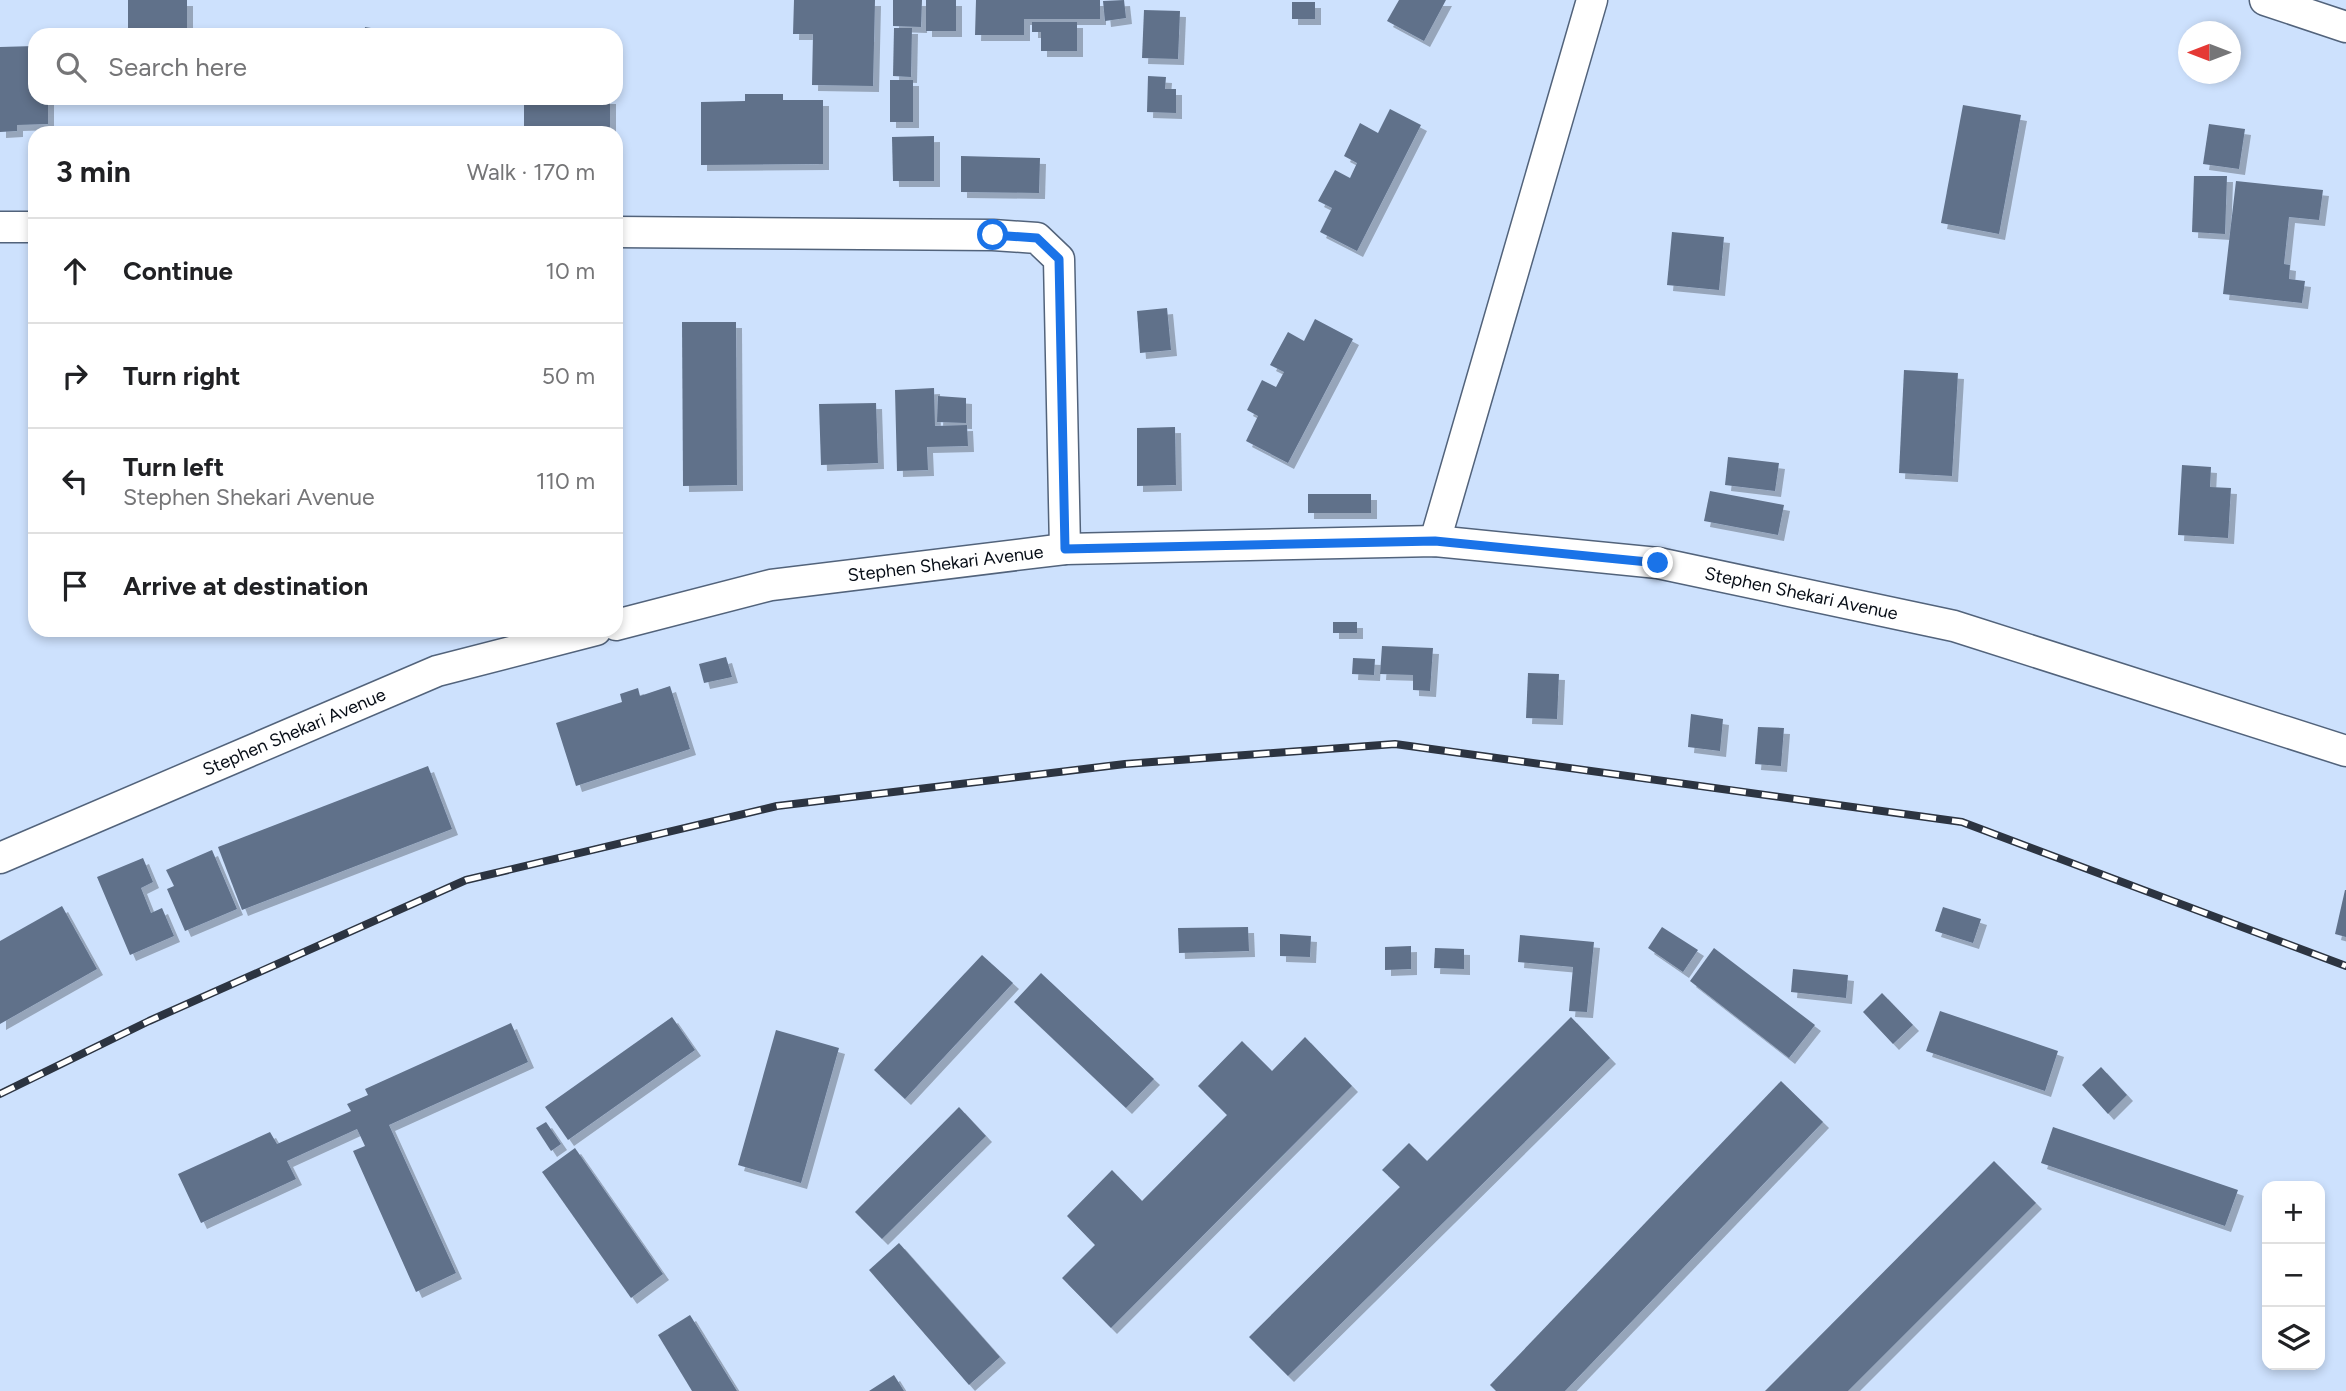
<!DOCTYPE html>
<html lang="en">
<head>
<meta charset="utf-8">
<style>
  body { margin:0; font-family:Figtree,sans-serif; background:#f6f6f6; color:#202124 }
  .controls { position:absolute; right:21px; bottom:21px; display:grid; overflow:hidden; border-radius:14px; box-shadow:0 4px 10px #0003 }
  .controls button { width:63px; height:63px; display:grid; place-items:center; padding:0; border:0; border-bottom:2px solid #e0e0e0; background:#fff; color:#202124; font:35px sans-serif }
  .compass { position:absolute; left:2178px; top:21px; width:63px; height:63px; border-radius:50%; background:#fff; box-shadow:0 4px 10px #0003; rotate:270deg }
  .stop { position:absolute; width:21px; height:21px; margin:-16px; border:5px solid #1a73e8; border-radius:50%; background:#fff }
  .stop.end { background:#1a73e8; border-color:#fff; box-shadow:0 2px 7px #0008 }
  .list { margin:0; padding:0; list-style:none }
  h2 { display:flex; justify-content:space-between; align-items:center; height:91px; margin:0; padding:0 28px; font-size:30px }
  h2 small { font-size:23px; font-weight:400; color:#757577 }
  .list li { display:grid; grid-template-columns:46px 1fr auto; gap:21px; align-items:center; box-sizing:border-box; height:105px; padding:0 28px; border-top:2px solid #e0e0e0 }
  .list b { display:block; font-size:26px; white-space:nowrap }
  .list p { margin:0; font-size:23px; white-space:nowrap; color:#757577 }
  .list em { font-size:23px; font-style:normal; color:#757577 }
  .icon { flex:none; width:38px; height:38px; fill:none; stroke:currentColor; stroke-width:2; stroke-linecap:round; stroke-linejoin:round }
  .map { position:relative; flex:none; width:2346px; height:1391px; overflow:hidden }
  .search { position:absolute; background:#fff; box-shadow:0 4px 10px #0003; left:28px; top:28px; width:595px; height:77px; display:flex; align-items:center; gap:18px; box-sizing:border-box; padding:0 24px; border-radius:21px; color:#757577; font-size:26px }
  .panel { position:absolute; background:#fff; box-shadow:0 4px 10px #0003; left:28px; top:126px; width:595px; height:511px; border-radius:21px }
  .map>svg:first-child { display:block }
  .building { fill:#60718a; filter:url(#shadow) }
  .lines { fill:none; stroke-linecap:round; stroke-linejoin:round }
  .street-casing { stroke:#52637b; stroke-width:33 }
  .street { stroke:#fff; stroke-width:30 }
  .rail-casing { stroke:#2c3441; stroke-width:8 }
  .rail { stroke:#fff; stroke-width:5; stroke-dasharray:16; stroke-linecap:butt }
  .route { stroke:#1a73e8; stroke-width:9 }
  .labels { text-anchor:middle; dominant-baseline:central; stroke-width:5; stroke-linejoin:round; paint-order:stroke }
  .street-label { font-size:18px; fill:#070d16; stroke:#fff }
</style>
</head>
<body>
<div class="map">
<svg width="2346" height="1391" viewBox="0 0 2346 1391">
  <defs>
    <filter id="shadow"><feDropShadow dx="6" dy="6" stdDeviation="0" flood-color="#0004"/></filter>
  </defs>
  <rect width="100%" height="100%" fill="#cde1fd"/>
  <g class="building">
    <rect x="128" y="0" width="59" height="35"/>
    <polygon points="794,0 875,0 873,86 812,85 813,34 793,34"/>
    <polygon points="893,0 922,0 921,27 893,26"/>
    <rect x="926" y="0" width="30" height="31"/>
    <polygon points="976,0 1100,0 1100,19 1024,19 1024,35 975,35"/>
    <polygon points="1124,0 1126,18 1105,21 1103,1"/>
    <polygon points="1399,0 1446,0 1424,41 1387,21"/>
    <rect x="1292" y="2" width="23" height="17"/>
    <polygon points="1144,10 1180,11 1178,59 1142,58"/>
    <polygon points="1032,22 1077,22 1077,51 1041,51 1041,32 1032,32"/>
    <polygon points="365,27 395,32 395,35 364,35"/>
    <polygon points="894,28 912,28 911,77 893,76"/>
    <polygon points="35,46 35,98 48,98 48,124 17,125 17,131 0,132 0,47"/>
    <polygon points="1148,76 1166,77 1165,89 1176,89 1176,113 1147,112"/>
    <rect x="890" y="80" width="23" height="42"/>
    <polygon points="745,94 783,94 783,100 823,100 823,164 701,165 701,102 745,101"/>
    <polygon points="524,98 610,98 610,128 524,129"/>
    <polygon points="1963,105 2021,115 1999,234 1941,223"/>
    <polygon points="1390,109 1421,125 1357,251 1320,232 1332,208 1318,201 1335,170 1350,178 1357,163 1344,156 1360,123 1378,133"/>
    <polygon points="2209,124 2245,129 2239,169 2203,164"/>
    <polygon points="934,136 934,181 893,181 892,137"/>
    <polygon points="961,156 1040,158 1039,193 961,192"/>
    <polygon points="2194,176 2227,176 2225,234 2192,232"/>
    <polygon points="2236,181 2323,190 2319,220 2289,217 2284,264 2290,265 2289,279 2305,281 2302,303 2223,294"/>
    <polygon points="1672,232 1724,237 1719,290 1667,285"/>
    <polygon points="1167,308 1171,350 1140,353 1137,311"/>
    <polygon points="1315,319 1353,339 1288,463 1246,441 1258,416 1247,410 1262,380 1276,387 1284,372 1270,365 1288,332 1304,341"/>
    <polygon points="682,322 736,322 737,485 683,486"/>
    <polygon points="1904,370 1958,373 1952,476 1899,473"/>
    <polygon points="934,388 935,426 967,425 968,446 927,447 928,470 897,471 895,390"/>
    <polygon points="938,396 966,398 966,423 937,422"/>
    <polygon points="876,403 878,463 821,465 819,404"/>
    <polygon points="1175,427 1176,485 1137,486 1137,428"/>
    <polygon points="1728,457 1779,463 1775,491 1725,485"/>
    <polygon points="2182,465 2211,467 2210,487 2231,488 2228,538 2178,535"/>
    <polygon points="1710,491 1784,505 1778,535 1704,521"/>
    <rect x="1308" y="494" width="63" height="19"/>
    <rect x="1333" y="622" width="24" height="11"/>
    <polygon points="1382,646 1433,648 1430,691 1413,690 1413,675 1380,674"/>
    <polygon points="726,657 732,677 704,683 699,664"/>
    <polygon points="1353,658 1375,659 1374,675 1352,674"/>
    <polygon points="1528,673 1559,674 1557,719 1526,718"/>
    <polygon points="670,686 690,749 576,786 556,723 622,702 620,694 638,688 640,696"/>
    <polygon points="1691,714 1723,719 1720,751 1688,747"/>
    <polygon points="1758,727 1784,728 1781,766 1755,764"/>
    <polygon points="428,766 452,829 242,910 218,847"/>
    <polygon points="212,850 237,909 185,931 167,889 174,886 166,870"/>
    <polygon points="143,858 153,882 141,888 151,913 162,908 174,936 130,955 97,877"/>
    <polygon points="2345,890 2346,890 2346,937 2335,934"/>
    <polygon points="62,906 97,969 0,1024 0,941"/>
    <polygon points="1943,907 1981,919 1973,943 1935,931"/>
    <polygon points="1248,927 1249,951 1179,953 1178,928"/>
    <polygon points="1662,927 1698,950 1683,972 1648,948"/>
    <polygon points="1280,934 1311,936 1310,957 1280,956"/>
    <polygon points="1520,935 1594,942 1587,1012 1569,1011 1573,967 1518,962"/>
    <polygon points="1411,946 1411,969 1385,970 1385,947"/>
    <polygon points="1435,948 1464,949 1464,969 1434,968"/>
    <polygon points="1714,948 1815,1025 1789,1058 1690,981"/>
    <polygon points="982,955 1013,983 905,1099 874,1070"/>
    <polygon points="1793,969 1848,975 1846,998 1791,992"/>
    <polygon points="1041,973 1154,1079 1126,1108 1014,1002"/>
    <polygon points="1882,993 1913,1025 1893,1044 1863,1012"/>
    <polygon points="1940,1011 2058,1051 2045,1091 1926,1051"/>
    <polygon points="672,1017 695,1050 568,1140 545,1107"/>
    <polygon points="1571,1017 1610,1058 1288,1376 1249,1337 1400,1187 1382,1170 1409,1143 1427,1161"/>
    <polygon points="511,1023 528,1062 389,1125 456,1273 416,1292 353,1151 365,1146 357,1129 287,1161 296,1179 201,1223 178,1174 270,1132 277,1144 351,1111 347,1104 368,1095 365,1089"/>
    <polygon points="776,1030 839,1048 801,1183 738,1165"/>
    <polygon points="1305,1037 1352,1086 1111,1328 1062,1278 1095,1245 1067,1216 1112,1170 1142,1201 1227,1115 1198,1086 1242,1041 1272,1071"/>
    <polygon points="2101,1067 2127,1095 2108,1114 2082,1085"/>
    <polygon points="1781,1081 1823,1122 1565,1391 1496,1391 1490,1385"/>
    <polygon points="959,1107 986,1136 882,1239 855,1212"/>
    <polygon points="546,1122 561,1144 551,1151 536,1128"/>
    <polygon points="2053,1127 2238,1190 2225,1226 2041,1163"/>
    <polygon points="575,1148 663,1274 631,1298 542,1172"/>
    <polygon points="1994,1161 2036,1203 1848,1391 1765,1391"/>
    <polygon points="899,1243 1000,1357 969,1385 869,1270"/>
    <polygon points="690,1315 737,1391 692,1391 658,1335"/>
    <polygon points="894,1375 904,1391 869,1391"/>
  </g>
  <g class="lines">
    <defs>
      <g id="street">
        <polyline points="2265,0 2346,27"/>
        <polyline points="0,227 35,227"/>
        <polyline points="616,232 993,235 1037,238 1059,259 1065,549"/>
        <polyline points="1435,541 1592,0"/>
        <path id="s1" d="M616,625L771,585L1065,549L1435,541L1658,563L1954,626L2346,751"/>
        <path id="s2" d="M0,858L437,671L596,630"/>
      </g>
    </defs>
    <use href="#street" class="street-casing"/>
    <use href="#street" class="street"/>
    <defs>
      <polyline id="rail" points="0,1094 149,1021 466,880 777,806 1125,764 1395,744 1962,822 2346,966"/>
    </defs>
    <use href="#rail" class="rail-casing"/>
    <use href="#rail" class="rail"/>
  </g>
  <g class="lines">
    <polyline class="route" points="993,235 1037,238 1059,259 1065,549 1435,541 1658,563"/>
  </g>
  <g class="labels">
    <g class="street-label">
      <text stroke="none"><textPath href="#s1" startOffset="336">Stephen Shekari Avenue</textPath></text>
      <text stroke="none"><textPath href="#s1" startOffset="1197">Stephen Shekari Avenue</textPath></text>
      <text stroke="none"><textPath href="#s2" startOffset="320">Stephen Shekari Avenue</textPath></text>
    </g>
  </g>
</svg>
<div class="controls">
<button>+</button>
<button>−</button>
<button><svg class="icon" aria-label="layers" viewBox="0 0 24 24"><path d="M12 4l9 5-9 5-9-5zM3 14l9 5 9-5"/></svg></button>
</div>
<svg class="compass" viewBox="-18 -18 36 36"><path d="M0-13l5 13h-10z" fill="#e53935"/><path d="M0 13l5-13h-10z" fill="#757577"/></svg>
<div class="stop" style="left:993px;top:235px"></div>
<div class="stop end" style="left:1658px;top:563px"></div>
<div class="search"><svg class="icon" aria-label="search" viewBox="0 0 24 24"><circle cx="10" cy="10" r="6"/><path d="M15 15l6 6"/></svg>Search here</div>
<section class="panel">
<h2>3 min<small>Walk · 170 m</small></h2>
<ul class="list">
<li><svg class="icon" aria-label="ahead" viewBox="0 0 24 24"><path d="M12 20V5M6 11l6-6 6 6"/></svg><div><b>Continue</b></div><em>10 m</em></li>
<li><svg class="icon" aria-label="right" viewBox="0 0 24 24"><path d="M7 20v-9h11M14 6l5 5-5 5"/></svg><div><b>Turn right</b></div><em>50 m</em></li>
<li><svg class="icon" aria-label="left" viewBox="0 0 24 24"><path d="M17 20v-9H6M10 6l-5 5 5 5"/></svg><div><b>Turn left</b><p>Stephen Shekari Avenue</p></div><em>110 m</em></li>
<li><svg class="icon" aria-label="arrive" viewBox="0 0 24 24"><path d="M6 21V4h12l-3 4 3 4H6"/></svg><div><b>Arrive at destination</b></div></li>
</ul>
</section>
</div>
</body>
</html>
